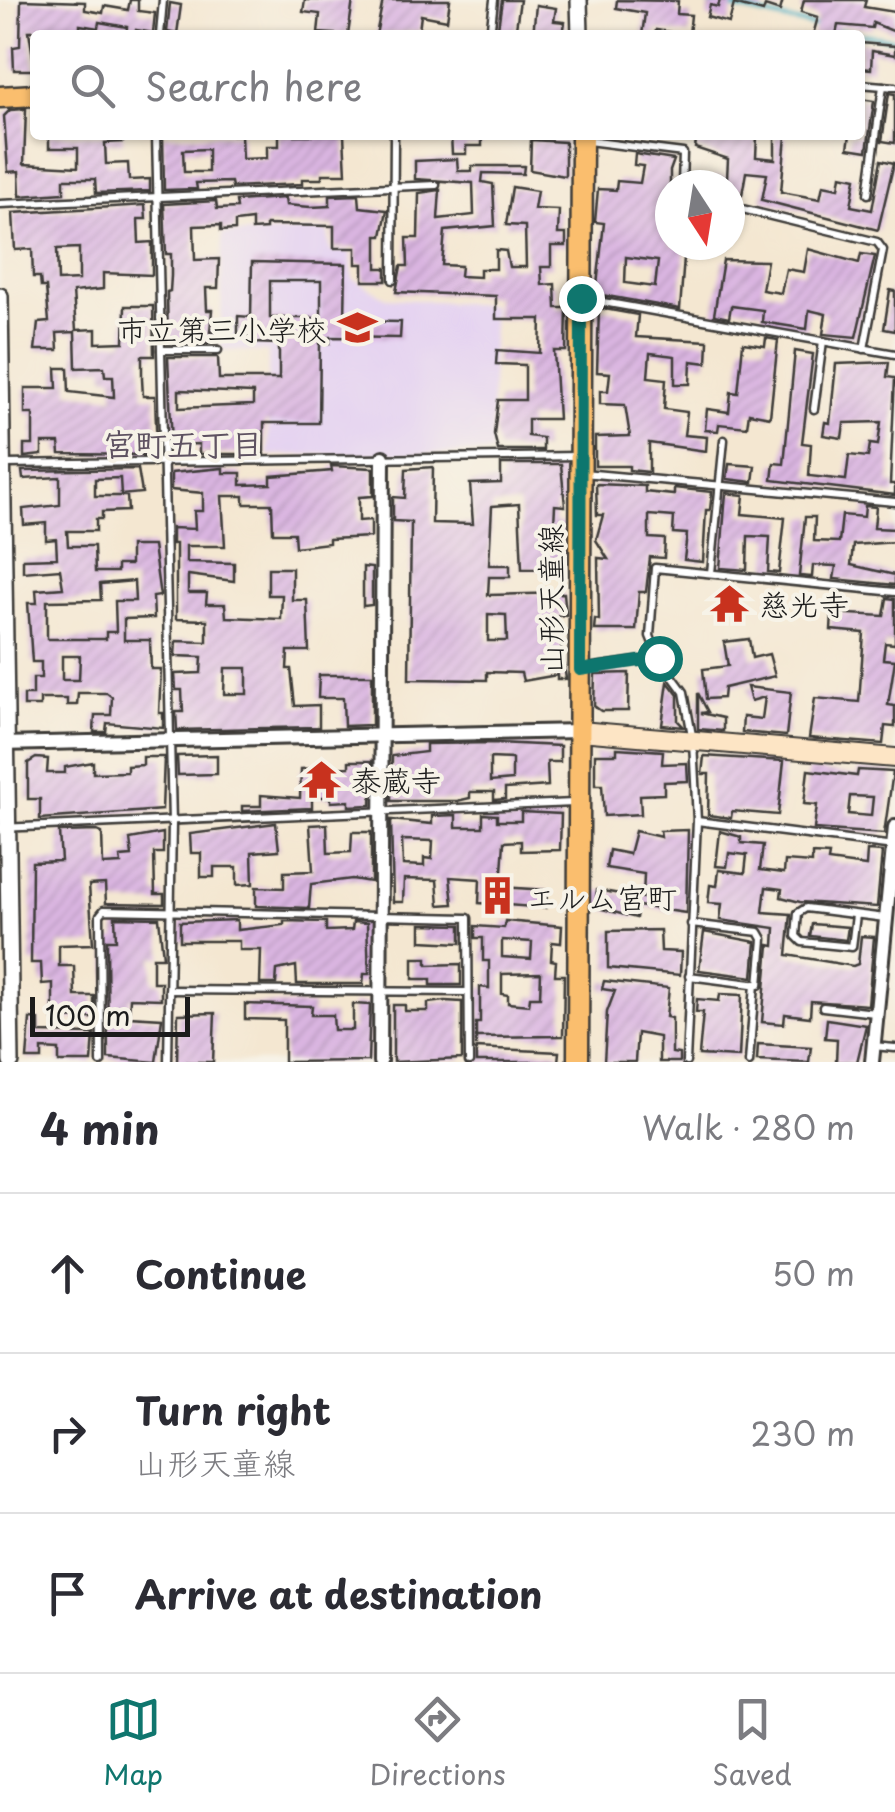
<!DOCTYPE html>
<html lang="en">
<head>
<meta charset="utf-8">
<style>
  body { margin:0; font-family:"Playpen Sans","Klee One",sans-serif; background:#f2f2f3; color:#2b2b33 }
  .compass { position:absolute; left:655px; top:170px; width:90px; height:90px; border-radius:50%; background:#fff; box-shadow:0 2px 8px #0004; rotate:168deg }
  .scale { position:absolute; left:30px; bottom:25px; width:160px; box-sizing:border-box; padding-left:10px; border:5px solid #1c1c1c; border-top:0; font-size:28px; line-height:35px; white-space:nowrap; color:#1c1c1c; -webkit-text-stroke:8px #f7f3e8; paint-order:stroke }
  .stop { position:absolute; width:30px; height:30px; margin:-22px; border:8px solid #0f766e; border-radius:50%; background:#fff }
  .stop.end { background:#0f766e; border-color:#fff; box-shadow:0 2px 10px #0008 }
  .list { margin:0; padding:0; list-style:none }
  h2 { display:flex; justify-content:space-between; align-items:center; height:130px; margin:0; padding:0 40px; font-size:42px }
  h2 small { font-size:32px; font-weight:400; color:#7c7c81 }
  .list li { display:grid; grid-template-columns:65px 1fr auto; gap:30px; align-items:center; box-sizing:border-box; height:160px; padding:0 40px; border-top:2px solid #e1e1e2 }
  .list b { display:block; font-size:38px; white-space:nowrap }
  .list p { margin:0; font-size:32px; white-space:nowrap; color:#7c7c81 }
  .list em { font-size:32px; font-style:normal; color:#7c7c81 }
  .icon { flex:none; width:55px; height:55px; fill:none; stroke:currentColor; stroke-width:2; stroke-linecap:round; stroke-linejoin:round }
  .map { position:relative; flex:none; width:895px; height:1062px; overflow:hidden }
  .search { position:absolute; background:#fff; box-shadow:0 2px 8px #0004; left:30px; right:30px; top:30px; height:110px; display:flex; align-items:center; gap:25px; box-sizing:border-box; padding:0 35px; border-radius:10px; color:#7c7c81; font-size:38px }
  .sheet { height:610px; background:#fff }
  nav { display:flex; justify-content:space-around; align-items:center; box-sizing:border-box; height:140px; border-top:2px solid #e1e1e2; background:#fff; font-size:28px; color:#7c7c81 }
  nav a { display:grid; justify-items:center; gap:5px }
  nav .on { color:#0f766e }
  .map>svg:first-child { display:block }
  .built { fill:#e5d3f1 }
  .lines { fill:none; stroke-linecap:round; stroke-linejoin:round }
  .stream { stroke:#49b4c7; stroke-width:4 }
  .building { fill:url(#building-hatch); fill-rule:evenodd }
  .service-casing { stroke:#3c3a37; stroke-width:11 }
  .minor-casing { stroke:#3c3a37; stroke-width:18 }
  .tertiary-casing { stroke:#3c3a37; stroke-width:20 }
  .secondary-casing { stroke:#3c3a37; stroke-width:22 }
  .primary-casing { stroke:#3c3a37; stroke-width:25 }
  .service { stroke:#fff; stroke-width:6 }
  .minor { stroke:#fff; stroke-width:12 }
  .tertiary { stroke:#fff; stroke-width:15 }
  .secondary { stroke:#fde5c5; stroke-width:18 }
  .primary { stroke:#fabe6e; stroke-width:20 }
  .route { stroke:#0f766e; stroke-width:12 }
  .labels { text-anchor:middle; dominant-baseline:central; stroke-width:8; stroke-linejoin:round; paint-order:stroke }
  .poi-label { font-size:30px; fill:#1c1c1c; stroke:#f7f3e8; text-anchor:start }
  .street-label { font-size:30px; fill:#1c1c1c; stroke:#f7f3e8 }
  .neighbourhood-label { font-size:32px; font-weight:bold; fill:#5e5261; stroke:#f7f3e8 }
</style>
</head>
<body>
<div class="map">
<svg width="895" height="1062" viewBox="0 0 895 1062">
  <defs>
    <pattern id="building-hatch" width="6" height="6" patternUnits="userSpaceOnUse" patternTransform="scale(2.5)"><rect width="6" height="6" fill="#dab5e1"/><path d="M-1 1l2-2M0 6l6-6M5 7l2-2" fill="none" stroke="#ba9bc0"/></pattern>
  </defs>
  <rect width="100%" height="100%" fill="#f7f3e8"/>
  <filter id="ink" filterUnits="userSpaceOnUse"><feTurbulence type="fractalNoise" baseFrequency=".01" numOctaves="2"/><feDisplacementMap in="SourceGraphic" scale="20" xChannelSelector="R" yChannelSelector="G"/><feConvolveMatrix kernelMatrix="1 2 1 2 8 2 1 2 1" color-interpolation-filters="sRGB"/></filter>
  <filter id="wash" filterUnits="userSpaceOnUse"><feTurbulence type="fractalNoise" baseFrequency=".0048" numOctaves="4" result="noise"/><feDisplacementMap in="SourceGraphic" scale="40" xChannelSelector="R" yChannelSelector="G"/><feGaussianBlur stdDeviation="2.25" result="paint"/><feColorMatrix in="noise" values="0 0 0 0 0 0 0 0 0 0 0 0 0 0 0 0 0 1.4 0 .05"/><feComposite in="paint" operator="in"/></filter>
  <g filter="url(#wash)">
    <rect width="100%" height="100%" fill="#f4e7d1"/>
    <polygon class="built" points="328,231 330,251 350,251 353,279 388,298 493,305 491,453 268,455 268,352 221,350 222,234"/>
    <g class="lines">
      <g class="stream">
        <polyline points="695,0 720,5"/>
        <polyline points="729,7 817,27"/>
        <polyline points="836,30 895,39"/>
      </g>
    </g>
    <g id="blocks">
      <g class="building">
        <polygon points="21,0 85,2 85,10 103,13 104,6 128,10 130,0 138,0 138,11 155,13 153,33 136,30 135,35 126,35 127,27 99,22 98,28 80,25 80,30 29,31 35,70 14,70 13,47 20,46"/>
        <polygon points="305,0 353,0 348,35 318,33 320,14 303,12"/>
        <polygon points="383,0 450,0 447,20 421,15 419,31 376,35"/>
        <polygon points="502,0 520,0 515,35 497,35"/>
        <polygon points="617,0 678,1 677,14 691,15 689,35 656,30 655,35 642,35 645,13 616,8"/>
        <polygon points="720,0 783,0 780,11 765,6 763,12 734,4 729,23 707,17 710,5 718,7"/>
        <polygon points="804,0 866,0 864,7 895,12 895,32 873,23 872,28 838,25 836,35 813,35 818,17 801,12"/>
        <polygon points="170,3 181,5 177,34 167,32"/>
        <polygon points="536,5 556,8 554,21 565,22 563,35 533,35"/>
        <polygon points="860,43 895,46 895,55 872,51 871,69 860,68"/>
        <polygon points="889,93 895,94 895,143 882,141"/>
        <polygon points="860,99 874,101 867,151 848,148 850,135 860,135"/>
        <polygon points="26,109 24,164 78,167 78,148 49,148 49,135 123,135 123,142 105,143 106,164 128,163 129,180 150,179 150,191 96,193 95,179 64,179 64,193 20,196 19,171 8,172 4,116 10,110"/>
        <path d="M163,135H241L242,159L267,158V146H279V135H344L346,174H322V179H302V184L232,187L231,182L196,183L197,189L164,190ZM208,149V172H184L183,150Z"/>
        <polygon points="451,135 482,135 482,146 466,146 466,154 452,154"/>
        <polygon points="697,135 757,135 756,157 775,159 775,136 786,136 781,192 820,199 823,185 839,188 841,175 856,178 851,206 872,210 881,160 894,163 878,230 762,200 767,174 746,172 742,195 731,193 733,185 712,185 715,175 727,178 728,159 695,148"/>
        <polygon points="531,140 565,142 565,176 530,170"/>
        <path d="M635,154L674,160L670,171V245H685L680,309L596,294L604,223L595,222L598,189L616,190L617,181L640,183L643,166L634,165ZM626,257L658,261L655,287L625,283Z"/>
        <polygon points="457,159 458,171 472,171 472,166 524,166 523,174 483,173 482,182 493,184 495,226 445,231 442,265 461,266 460,276 480,277 480,269 496,269 496,250 506,251 509,267 526,267 525,226 506,225 512,187 537,191 534,209 559,210 558,234 566,234 566,246 551,246 551,267 541,267 542,285 555,284 556,308 567,308 566,351 554,351 558,419 528,419 528,436 543,438 543,450 498,450 494,434 498,400 525,400 525,365 496,364 497,350 540,353 541,319 496,319 496,296 396,292 401,266 408,266 407,238 418,238 419,193 440,190 438,219 474,215 473,183 415,179 415,161"/>
        <polygon points="359,195 360,207 387,210 382,236 377,236 377,268 386,268 386,281 363,281 363,264 356,264 356,248 334,248 334,226 266,225 266,229 252,230 252,220 235,222 235,230 221,231 221,225 194,226 195,260 219,259 218,288 206,288 207,310 212,310 210,332 218,332 218,343 168,343 167,292 170,291 171,276 171,254 166,254 164,204 216,201 217,209 237,208 236,201 285,198 286,205 311,207 330,206 330,196"/>
        <path d="M145,205L146,219H138L139,243L152,242V275L103,273V289L73,292L76,330L96,329V343L124,342L125,306H153L154,356H142V379L143,396H155L157,455L60,454L59,443H42V455L24,457V445H33V414H25V388H57L56,368H68L69,392L114,397L113,376H105L104,367L76,368L75,332L57,333L58,350H35L38,323L49,322L46,287H41L40,277H33L32,249L15,250L13,213ZM79,248V280L58,281L57,249Z"/>
        <polygon points="808,249 859,263 861,254 875,256 856,337 823,334 826,314 809,310 807,329 762,322 763,310 731,306 729,318 714,315 723,260 767,261 762,290 781,293 786,269 804,272"/>
        <path d="M252,262L346,264L345,321L401,322L400,338L330,337V343H320L319,423H264V454H199V444L172,445L168,357H218L219,379H279V344L253,343V337L238,336V316L251,317ZM270,281H321V318H270ZM179,390L253,393V405L179,408Z"/>
        <polygon points="890,290 895,291 895,331 884,329"/>
        <polygon points="599,308 638,315 636,337 708,341 707,363 691,361 690,384 675,384 675,356 650,353 648,377 666,379 664,409 687,412 684,435 707,437 706,451 649,443 649,472 629,470 629,466 595,466 595,437 630,436 625,405 600,404 600,391 608,391 610,373 597,372"/>
        <polygon points="766,338 778,340 770,417 749,413 747,427 719,424 718,431 705,430 707,409 729,412 731,392 738,393 743,343 765,346"/>
        <polygon points="795,351 813,354 802,443 811,444 809,476 846,480 849,455 868,457 870,444 878,445 881,422 844,423 842,438 823,435 825,422 830,423 836,364 889,362 887,377 895,378 890,484 895,484 895,495 772,480 774,463 784,464"/>
        <path d="M501,464H561L565,506L555,505L554,524H564V569H522L519,504L492,506L489,565H510V577H489L488,595L564,593L566,615L557,616L566,679H557V675L523,681L521,673L487,672V680L409,679L411,522L393,521V497L405,498L406,469L433,467L432,523L473,524L470,484L501,483ZM488,614L506,615L507,641H488Z"/>
        <polygon points="729,464 755,466 753,482 727,479"/>
        <path d="M331,466L373,468V496L359,497V521L371,520V537L329,539V543L295,547L294,533H273L272,504H244V496H222L225,546H186V562L234,563V581L188,575V593H207L206,604H225L226,617L281,619L282,595H268V568H292V600H307L309,651H288L287,669H291L295,706L319,705V727L177,730L176,712H183L182,690H176L175,674L201,673L202,657L175,656L176,641L207,642V620L176,619V544H172V528L195,529L194,511H203V493L171,490V473L223,468V473H241V485L271,484V476L332,471ZM225,668H247V694H224Z"/>
        <path d="M138,469L142,493L121,495L120,478L95,479V496H127L128,511L102,512V519H96V531H67L68,546H94L95,572H117V565H130V546H153L160,596L153,597L154,618L124,619V640H150L151,669H161L159,713H163V728L107,723L106,732H94L95,715H111L112,697L107,693H78L77,705H67V699H40V706H24V695H33V678H41V662H32L28,603H37L36,590L63,588L60,569L23,572V559L57,558L56,539L46,540V523L24,525L23,509L60,505V477L23,479L22,471ZM134,581L135,601H115L116,632H106V639H47V601L101,600L100,584ZM62,656H80L79,680H62Z"/>
        <polygon points="596,484 645,486 645,492 674,495 674,488 712,492 710,510 706,510 703,562 684,560 687,534 673,533 674,517 649,515 649,538 665,539 664,558 650,557 646,592 639,592 636,630 594,630 595,619 599,620 598,558 608,559 596,540 603,515 597,515"/>
        <polygon points="726,493 744,495 742,514 785,518 779,573 768,572 770,537 748,536 747,570 720,568"/>
        <polygon points="865,506 876,507 874,528 895,529 895,542 853,545 851,565 895,575 895,585 834,579 836,566 813,565 812,577 799,576 805,517 815,517 814,541 839,542 842,515 864,517"/>
        <polygon points="363,567 372,568 372,605 363,606"/>
        <polygon points="887,598 895,599 895,644 885,643 883,659 895,660 888,705 895,706 895,727 885,726 883,744 809,738 815,698 859,702 864,633 831,630 832,613 884,616"/>
        <polygon points="749,639 752,658 769,654 775,676 724,688 723,698 706,699 703,669 728,666 724,642"/>
        <polygon points="629,673 628,711 601,711 594,706 595,674"/>
        <polygon points="319,675 372,675 372,725 344,726 343,698 318,698"/>
        <polygon points="668,682 678,695 678,721 684,727 662,725"/>
        <polygon points="747,687 791,692 786,736 742,732 743,717 762,719 765,697 751,701"/>
        <polygon points="698,693 708,712 701,713 723,718 723,731 698,729"/>
        <path d="M496,743L560,746V762H547L548,786L505,789V799L494,800V792H470V798L457,801H391L392,756L426,752V744ZM490,758L512,759V780L490,782Z"/>
        <polygon points="617,748 663,751 662,764 687,763 688,781 664,782 664,794 640,795 641,814 604,816 602,785 595,785 595,754 617,754"/>
        <polygon points="217,755 217,774 178,775 177,756"/>
        <polygon points="704,756 784,761 778,815 732,811 731,818 708,815 709,774 702,774"/>
        <polygon points="143,757 164,757 162,810 40,819 40,799 28,799 28,763 36,758 48,759 47,773 65,773 65,767 93,762 93,773 127,772 127,766 143,765"/>
        <polygon points="349,761 372,761 371,805 349,806 349,801 331,802 331,797 312,797 312,808 242,811 242,806 261,806 261,795 300,798 301,769 349,767"/>
        <path d="M808,770L857,776L858,770L893,772L884,834L814,829L817,805L804,804ZM850,796L873,797L871,816L848,814Z"/>
        <path d="M521,812L561,814L560,850L521,851V841L504,842L501,887L547,890L546,908L479,903L480,879L450,877L453,904L439,905L437,880L404,879L403,902H393L391,820L432,824V816L456,815V827H483V814L497,815V821H521ZM402,840L433,841L432,859L424,858V866L403,865Z"/>
        <polygon points="276,823 279,850 252,852 253,884 237,885 237,867 214,867 214,877 201,877 201,853 191,853 190,834"/>
        <polygon points="327,824 328,853 351,852 352,832 371,832 371,882 352,879 311,884 309,908 256,906 256,887 284,888 284,872 313,871 310,825"/>
        <polygon points="688,830 686,913 638,906 636,918 595,907 597,890 643,898 644,874 606,868 609,850 629,854 635,831 661,837 660,831"/>
        <polygon points="97,831 102,833 103,865 121,864 120,857 132,856 130,839 163,833 163,853 154,853 155,894 164,894 164,904 106,903 105,884 89,885 93,944 59,945 59,966 74,966 75,996 94,996 94,1018 53,1019 53,983 42,984 41,963 31,963 32,862 61,861 59,832"/>
        <polygon points="720,831 741,837 741,843 763,845 760,870 784,873 785,861 812,863 812,854 829,855 828,861 866,866 867,851 882,852 877,907 800,902 781,897 782,889 766,887 763,912 791,914 787,955 853,966 858,964 861,936 874,937 868,1005 811,1001 810,1017 785,1014 784,1024 762,1022 769,945 774,946 775,928 720,920 722,904 708,903 710,885 717,886 719,870 745,873 747,855 729,853 727,867 716,866"/>
        <polygon points="115,917 159,918 163,957 153,957 153,982 161,982 161,999 130,998 129,1016 162,1018 156,1062 108,1058 107,940 116,940"/>
        <polygon points="237,920 237,930 284,925 284,921 326,922 326,931 352,930 353,922 367,923 369,974 364,974 363,984 297,984 296,966 277,970 276,984 260,984 261,950 239,950 239,941 180,941 180,922"/>
        <path d="M505,921L562,926L561,943L552,942L551,960L556,961L555,975H564L563,1036L476,1037V1046V1023H480V987L489,988V961H483V938H475V926L504,928ZM502,940L532,942L531,959L502,957ZM541,973L540,997H530L529,1005L508,1003V995L502,994V974Z"/>
        <polygon points="421,924 461,925 461,943 421,941"/>
        <polygon points="812,924 848,927 846,940 810,936"/>
        <polygon points="660,930 661,951 681,952 680,975 608,968 608,931"/>
        <polygon points="704,932 756,942 753,977 699,970"/>
        <polygon points="413,958 427,958 427,965 461,964 461,985 431,985 431,979 413,979"/>
        <polygon points="604,981 669,988 666,1017 672,1018 672,1053 679,1054 679,1062 659,1062 659,1037 637,1033 635,1062 604,1062 607,1012 615,991 602,989"/>
        <polygon points="720,994 742,995 739,1057 699,1055 703,1012 696,1012 697,999 719,1001"/>
        <polygon points="445,1001 462,1002 462,1059 393,1062 393,1005 405,1005 405,1011 428,1011 428,1003"/>
        <polygon points="245,1004 312,1006 311,1015 333,1015 334,1030 353,1030 353,1004 370,1005 368,1061 284,1062 284,1020 245,1019"/>
        <polygon points="215,1013 213,1062 177,1062 178,1014"/>
        <polygon points="30,1019 39,1020 39,1033 94,1034 92,1062 59,1062 59,1050 42,1049 42,1059 27,1059"/>
        <polygon points="827,1019 866,1025 857,1062 836,1062 837,1039 825,1038"/>
        <polygon points="758,1044 811,1047 809,1062 757,1060"/>
        <polygon points="476,1048 559,1052 558,1062 476,1062"/>
      </g>
    </g>
  </g>
  <g filter="url(#ink)">
    <use href="#blocks" fill-opacity="0" stroke="#3c3a37" stroke-width="2.5"/>
    <g class="lines">
      <defs>
        <g id="service">
          <polyline points="160,35 163,0"/>
          <polyline points="490,35 494,0"/>
          <polyline points="860,84 895,87"/>
          <polyline points="156,135 172,823 168,1062"/>
          <polyline points="588,141 683,153 682,185"/>
          <polyline points="868,194 883,86"/>
          <polyline points="0,204 436,185"/>
          <polyline points="730,206 877,242 883,250 864,349"/>
          <polyline points="393,280 394,135"/>
          <polyline points="586,299 895,354"/>
          <polyline points="161,350 218,350"/>
          <polyline points="814,409 823,341"/>
          <polyline points="6,464 578,456"/>
          <polyline points="583,473 895,502"/>
          <polyline points="711,573 724,440"/>
          <polyline points="581,669 659,658"/>
          <polyline points="697,821 894,846"/>
          <polyline points="0,828 574,803"/>
          <polyline points="856,915 852,947 802,942 796,936 798,913 806,908 885,918"/>
          <polyline points="689,976 759,985 763,939 759,932 691,924"/>
          <polyline points="169,990 468,992"/>
          <polyline points="823,1007 875,1013"/>
          <polyline points="873,1046 895,1048"/>
          <polyline points="101,1062 100,915 104,910 468,918 469,1062"/>
          <polyline points="686,1062 697,821 693,741 684,692 659,658 650,636 655,568 895,592"/>
          <polyline points="749,1062 755,984"/>
        </g>
        <g id="minor">
          <polyline points="0,744 580,731"/>
          <polyline points="380,1062 383,457"/>
          <polyline points="872,1062 895,827"/>
        </g>
        <g id="tertiary">
          <polyline points="579,0 580,35"/>
          <polyline points="0,296 11,1062"/>
        </g>
        <polyline id="secondary" points="580,731 895,758"/>
        <g id="primary">
          <polyline points="0,97 35,95"/>
          <polyline points="578,1062 582,135"/>
        </g>
      </defs>
      <use href="#service" class="service-casing"/>
      <use href="#minor" class="minor-casing"/>
      <use href="#tertiary" class="tertiary-casing"/>
      <use href="#secondary" class="secondary-casing"/>
      <use href="#primary" class="primary-casing"/>
      <use href="#service" class="service"/>
      <use href="#minor" class="minor"/>
      <use href="#tertiary" class="tertiary"/>
      <use href="#secondary" class="secondary"/>
      <use href="#primary" class="primary"/>
    </g>
  </g>
  <g class="lines" filter="url(#ink)">
    <polyline class="route" points="581,298 580,670 659,658"/>
  </g>
  <defs>
    <symbol id="school-bare" viewBox="-9 -9 18 18"><path d="M0-5L7-2L0 1L-7-2ZM-4 1L0 2.5L4 1V4Q0 6-4 4Z" fill="#c8321e" stroke="#f7f3e8" stroke-width="2.5" paint-order="stroke"/></symbol>
    <symbol id="temple-bare" viewBox="-9 -9 18 18"><path d="M0-6L5-2H3V0L6.5 2.5H4V6H1.5V3h-3V6H-4V2.5H-6.5L-3 0V-2H-5Z" fill="#c8321e" stroke="#f7f3e8" stroke-width="2.5" paint-order="stroke"/></symbol>
    <symbol id="building-bare" viewBox="-9 -9 18 18"><path d="M-4-6H4V6H1V3H-1V6H-4ZM-2.5-4.3h1.7v1.8h-1.7ZM.8-4.3h1.7v1.8H.8ZM-2.5-1h1.7V.8h-1.7ZM.8-1h1.7V.8H.8Z" fill="#c8321e" stroke="#f7f3e8" stroke-width="2.5" paint-order="stroke"/></symbol>
  </defs>
  <g fill-rule="evenodd">
    <use href="#school-bare" x="330" y="300" width="55" height="55"/>
    <use href="#temple-bare" x="702" y="576" width="55" height="55"/>
    <use href="#temple-bare" x="294" y="752" width="55" height="55"/>
    <use href="#building-bare" x="470" y="868" width="55" height="55"/>
  </g>
  <g class="labels">
    <g class="poi-label">
      <text x="327" y="328" text-anchor="end">市立第三小学校</text>
      <text x="759" y="603">慈光寺</text>
      <text x="351" y="779">泰蔵寺</text>
      <text x="527" y="896">エルム宮町</text>
    </g>
    <g class="street-label">
      <text transform="translate(549 599) rotate(-90)">山形天童線</text>
    </g>
    <g class="neighbourhood-label">
      <text x="183" y="443">宮町五丁目</text>
    </g>
  </g>
</svg>
<svg class="compass" viewBox="-18 -18 36 36"><path d="M0-13l5 13h-10z" fill="#e53935"/><path d="M0 13l5-13h-10z" fill="#7c7c81"/></svg>
<div class="scale">100 m</div>
<div class="stop" style="left:659px;top:658px"></div>
<div class="stop end" style="left:581px;top:298px"></div>
<div class="search"><svg class="icon" aria-label="search" viewBox="0 0 24 24"><circle cx="10" cy="10" r="6"/><path d="M15 15l6 6"/></svg>Search here</div>
</div>
<section class="sheet">
<h2>4 min<small>Walk · 280 m</small></h2>
<ul class="list">
<li><svg class="icon" aria-label="ahead" viewBox="0 0 24 24"><path d="M12 20V5M6 11l6-6 6 6"/></svg><div><b>Continue</b></div><em>50 m</em></li>
<li><svg class="icon" aria-label="right" viewBox="0 0 24 24"><path d="M7 20v-9h11M14 6l5 5-5 5"/></svg><div><b>Turn right</b><p>山形天童線</p></div><em>230 m</em></li>
<li><svg class="icon" aria-label="arrive" viewBox="0 0 24 24"><path d="M6 21V4h12l-3 4 3 4H6"/></svg><div><b>Arrive at destination</b></div></li>
</ul>
</section>
<nav>
<a class="on"><svg class="icon" aria-label="map" viewBox="0 0 24 24"><path d="M3 6l6-2 6 2 6-2v14l-6 2-6-2-6 2zM9 4v14M15 6v14"/></svg>Map</a>
<a><svg class="icon" aria-label="directions" viewBox="0 0 24 24"><path d="M12 3l9 9-9 9-9-9zM9 14v-3h6M13 9l2 2-2 2"/></svg>Directions</a>
<a><svg class="icon" aria-label="saved" viewBox="0 0 24 24"><path d="M7 4h10v16l-5-4-5 4z"/></svg>Saved</a>
</nav>
</body>
</html>
